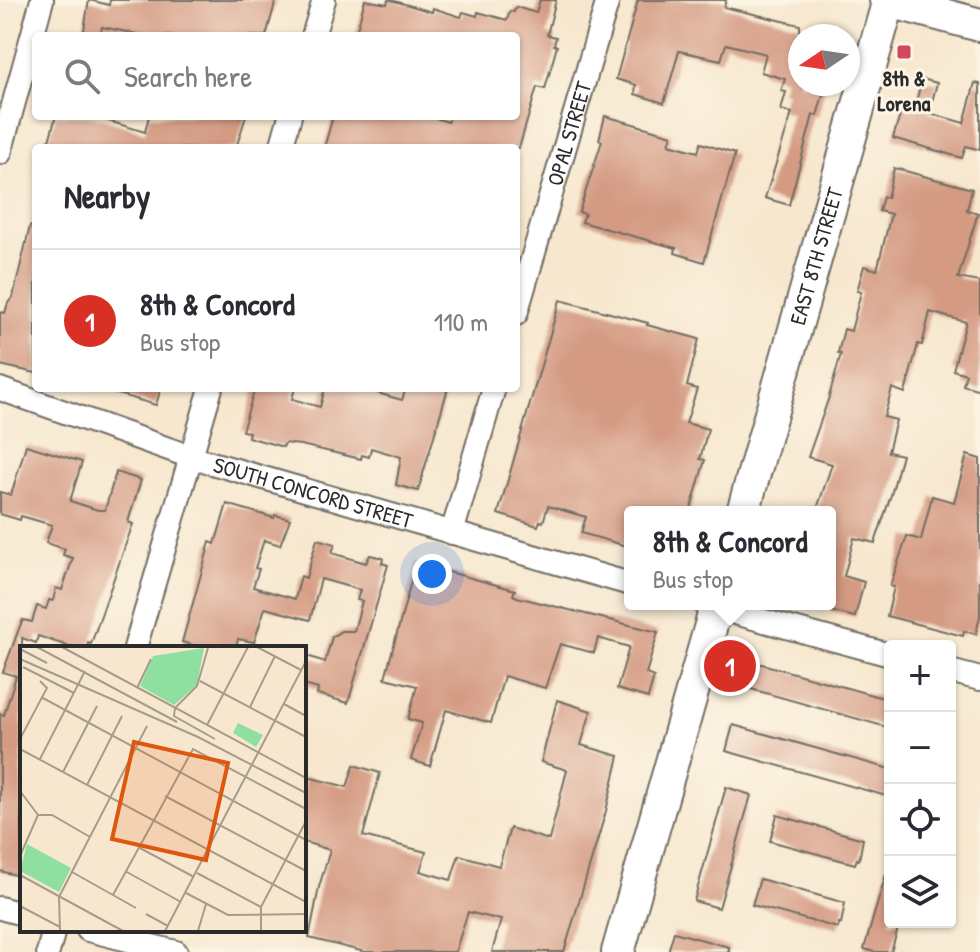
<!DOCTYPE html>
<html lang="en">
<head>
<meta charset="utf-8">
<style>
  body { margin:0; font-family:"Patrick Hand",sans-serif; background:#f7f7f7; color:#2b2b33 }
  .controls { position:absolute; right:24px; bottom:24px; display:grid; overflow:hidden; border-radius:8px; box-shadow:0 2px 6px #0004 }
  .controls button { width:72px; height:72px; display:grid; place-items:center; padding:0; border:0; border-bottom:2px solid #e1e1e2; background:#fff; color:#2b2b33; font:40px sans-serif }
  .compass { position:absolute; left:788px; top:24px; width:72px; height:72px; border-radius:50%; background:#fff; box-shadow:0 2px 6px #0004; rotate:257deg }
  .you { position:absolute; left:432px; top:574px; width:28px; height:28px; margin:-20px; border:6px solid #fff; border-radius:50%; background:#1a73e8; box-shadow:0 0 0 12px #1a73e833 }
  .badge { display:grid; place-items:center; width:52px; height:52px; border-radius:50%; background:#d93025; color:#fff; font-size:26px; font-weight:700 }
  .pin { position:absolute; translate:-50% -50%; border:4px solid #fff; box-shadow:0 2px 8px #0006 }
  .popup { position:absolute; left:624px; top:506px; width:212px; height:104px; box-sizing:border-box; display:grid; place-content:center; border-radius:8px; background:#fff; filter:drop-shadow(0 2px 6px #0005); font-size:26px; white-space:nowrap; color:#7c7c81 }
  .popup b { font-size:30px; color:#2b2b33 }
  .popup::after { content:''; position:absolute; left:50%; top:100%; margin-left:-16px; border:16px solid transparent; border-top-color:#fff }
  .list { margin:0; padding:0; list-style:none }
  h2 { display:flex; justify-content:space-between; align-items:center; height:104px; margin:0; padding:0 32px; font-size:34px }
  h2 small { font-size:26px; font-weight:400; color:#7c7c81 }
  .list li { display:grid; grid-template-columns:52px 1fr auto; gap:24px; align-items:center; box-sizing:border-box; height:144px; padding:0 32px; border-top:2px solid #e1e1e2 }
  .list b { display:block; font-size:30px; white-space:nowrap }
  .list p { margin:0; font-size:26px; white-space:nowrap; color:#7c7c81 }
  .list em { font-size:26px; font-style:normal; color:#7c7c81 }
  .icon { flex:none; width:44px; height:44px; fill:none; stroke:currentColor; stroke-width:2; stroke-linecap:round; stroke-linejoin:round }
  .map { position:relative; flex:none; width:980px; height:952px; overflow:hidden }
  .search { position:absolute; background:#fff; box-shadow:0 2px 6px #0004; left:32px; top:32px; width:488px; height:88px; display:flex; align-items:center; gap:20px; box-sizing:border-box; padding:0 28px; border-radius:8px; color:#7c7c81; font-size:30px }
  .panel { position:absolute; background:#fff; box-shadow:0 2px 6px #0004; left:32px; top:144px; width:488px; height:248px; border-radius:8px }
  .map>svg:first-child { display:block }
  .building { fill:#d49a82 }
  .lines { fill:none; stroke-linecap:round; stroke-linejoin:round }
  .street-casing { stroke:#726d64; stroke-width:26 }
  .secondary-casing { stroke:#726d64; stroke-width:36 }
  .street { stroke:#fff; stroke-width:22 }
  .secondary { stroke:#fff; stroke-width:32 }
  .poi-dot { fill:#d1495b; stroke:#fcf5e5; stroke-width:3 }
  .labels { text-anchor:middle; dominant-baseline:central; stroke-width:6; stroke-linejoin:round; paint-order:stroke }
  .poi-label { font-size:22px; font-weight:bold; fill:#2b2b2b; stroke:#fcf5e5 }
  .street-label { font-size:22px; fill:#2b2b2b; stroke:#fcf5e5 }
  .inset-road { fill:none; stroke:#a59c8d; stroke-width:2 }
  .view { fill:#df570e; fill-opacity:0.15; stroke:#df570e; stroke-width:4 }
  .inset-edge { fill:none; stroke:#2b2b2b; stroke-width:4 }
</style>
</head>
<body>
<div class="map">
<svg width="980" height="952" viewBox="0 0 980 952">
  <rect width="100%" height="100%" fill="#fcf5e5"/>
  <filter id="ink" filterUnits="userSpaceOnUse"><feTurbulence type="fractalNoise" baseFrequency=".0125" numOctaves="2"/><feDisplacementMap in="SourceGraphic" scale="16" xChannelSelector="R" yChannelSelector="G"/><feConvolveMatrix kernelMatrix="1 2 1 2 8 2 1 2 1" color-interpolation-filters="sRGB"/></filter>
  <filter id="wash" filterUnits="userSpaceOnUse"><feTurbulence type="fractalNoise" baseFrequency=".006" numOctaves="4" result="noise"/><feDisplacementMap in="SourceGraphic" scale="32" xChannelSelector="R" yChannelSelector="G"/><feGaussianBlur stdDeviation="1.8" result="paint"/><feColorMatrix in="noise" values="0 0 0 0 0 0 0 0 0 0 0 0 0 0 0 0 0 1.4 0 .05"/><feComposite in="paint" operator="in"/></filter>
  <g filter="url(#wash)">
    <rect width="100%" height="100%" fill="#f7e7ce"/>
    <g id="blocks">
      <g class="building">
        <polygon points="89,0 109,5 110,0 276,0 266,36 147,36 102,27 100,36 83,36"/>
        <polygon points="365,0 387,4 388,0 391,0 432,12 433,8 461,17 463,12 477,16 478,12 507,20 510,11 514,12 516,7 536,13 540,0 556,0 547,35 556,37 554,45 557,46 545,89 537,87 519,148 324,148 333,116 428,116 448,122 450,116 516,116 516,36 355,36"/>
        <polygon points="638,0 726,0 724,7 800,25 800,84 826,84 817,116 813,115 789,205 765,198 792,113 781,110 786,92 781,91 785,79 761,72 766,54 726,44 721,60 679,51 664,103 635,94 636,85 616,79"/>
        <polygon points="922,79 937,83 929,113 964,123 975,83 980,84 980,150 966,146 962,158 893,138 903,106 914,109"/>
        <polygon points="56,116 92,116 145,132 149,116 246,116 236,148 47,148"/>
        <polygon points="605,116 672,135 669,144 698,152 701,143 735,154 704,262 675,253 676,248 582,222 585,214 579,212 602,141 599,140"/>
        <polygon points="894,168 972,189 967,210 978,213 958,278 980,282 980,390 963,385 966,374 953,370 966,322 930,312 922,345 918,344 905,393 892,388 884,417 896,420 888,452 902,455 891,495 875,543 854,538 844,576 864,582 855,617 830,611 830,512 816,512 832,464 808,457 829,397 841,354 838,353 844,329 851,331 861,292 857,291 864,266 877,270 891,214 879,211 883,197 887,198"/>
        <polygon points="30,226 36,226 36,373 0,365 0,312 5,313 8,303 13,297"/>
        <polygon points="560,300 648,323 647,325 699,339 687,386 697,389 686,423 708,429 700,459 705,460 690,512 630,512 630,547 581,533 586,517 548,506 543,522 540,521 538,526 498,514"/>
        <polygon points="112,388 161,388 156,405 111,392"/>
        <polygon points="255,388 295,388 292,399 320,407 325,388 371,388 370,391 402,400 406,388 448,388 418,491 396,485 401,457 371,448 369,457 362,455 361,459 301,445 285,443 283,447 248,437 249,432 242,431"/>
        <polygon points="26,445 82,462 70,501 98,510 105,510 116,472 141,480 128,522 133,524 129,535 91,644 88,643 87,648 74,648 38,636 36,643 22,638 22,877 0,871 0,714 4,715 16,676 3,672 20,626 23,620 32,622 37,606 46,609 49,600 53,601 56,588 62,590 73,558 63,555 65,549 46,543 52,525 21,516 20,520 0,514 0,492 11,495"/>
        <polygon points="967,455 980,459 980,616 976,634 964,631 963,636 887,616 894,587 890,586 907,536 921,540 932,496 954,502"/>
        <polygon points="227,504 274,518 275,515 290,519 280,545 264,540 255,568 259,569 253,587 295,599 301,576 306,578 317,539 335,544 332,553 366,563 370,555 383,558 382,563 388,565 348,703 317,694 318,689 304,685 304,655 325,662 332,637 341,631 354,631 362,601 357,600 360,590 321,579 310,620 265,608 254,642 238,639 236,648 202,648 182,642 210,542 215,544"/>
        <polygon points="416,563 515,590 513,595 517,597 658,632 646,674 654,677 648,698 617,689 629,647 598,638 594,653 560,644 545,688 504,676 491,723 446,710 430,766 411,760 422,723 408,719 417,686 385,678"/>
        <polygon points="751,661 890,700 890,728 744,687"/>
        <polygon points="557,700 591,711 581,745 619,756 606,811 564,952 492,952 501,920 468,912 455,952 365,952 309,938 319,887 330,850 304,842 304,776 347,787 354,765 380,773 363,836 426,852 420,871 451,880 459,855 499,866 510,828 549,840 567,770 541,762"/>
        <polygon points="733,725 890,769 890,797 726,751"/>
        <polygon points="726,787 751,795 719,908 694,901"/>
        <polygon points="777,815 863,839 859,860 857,859 855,864 770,841"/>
        <polygon points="886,874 890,874 890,922 900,922 891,952 875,952 864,949"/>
        <polygon points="760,879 845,903 841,924 839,923 838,928 752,905"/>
        <polygon points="674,932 729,947 729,952 668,952"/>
      </g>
    </g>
  </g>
  <g filter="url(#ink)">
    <use href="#blocks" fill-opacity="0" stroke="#726d64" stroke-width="2"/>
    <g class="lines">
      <defs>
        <g id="street">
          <polyline points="313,36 324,0"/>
          <polyline points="281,148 290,116"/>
          <polyline points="0,153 42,0"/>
          <path id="s1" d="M516,314L608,0"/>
          <path id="s2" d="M0,389L191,457L630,584"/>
          <polyline points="452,533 494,388"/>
          <polyline points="705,605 890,655"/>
          <polyline points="135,648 211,388"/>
          <polyline points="950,671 980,679"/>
          <polyline points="0,908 22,914"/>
          <polyline points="88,930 176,952"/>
          <polyline points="48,952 54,930"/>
        </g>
        <g id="secondary">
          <polyline points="886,0 980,25"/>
          <path id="s3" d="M743,512L889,0"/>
          <polyline points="618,952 717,604"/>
        </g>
      </defs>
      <use href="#street" class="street-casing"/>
      <use href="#secondary" class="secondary-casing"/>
      <use href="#street" class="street"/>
      <use href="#secondary" class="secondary"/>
    </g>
  </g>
  <rect class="poi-dot" x="896" y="44" width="16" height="16" rx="4"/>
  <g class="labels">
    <g class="poi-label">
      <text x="904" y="78">8th &amp;<tspan x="904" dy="25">Lorena</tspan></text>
    </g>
    <g class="street-label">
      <text stroke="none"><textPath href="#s1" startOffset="188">OPAL STREET</textPath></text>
      <text stroke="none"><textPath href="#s3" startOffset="266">EAST 8TH STREET</textPath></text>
      <text stroke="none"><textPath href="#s2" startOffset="330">SOUTH CONCORD STREET</textPath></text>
    </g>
  </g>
  <g transform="translate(20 646)">
    <rect width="286" height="286" fill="#f7e7ce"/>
    <path d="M184,2L177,39L154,59L120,40L133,10ZM218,77L243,89L236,101L213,87ZM7,198L51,222L39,246L0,225Z" fill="#8fe0a0"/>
    <path class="inset-road" d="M17,1L157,76M42,1L70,16M76,1H106M237,1L281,24M0,3L27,17M0,13L178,91L286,147M70,16L286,132M3,21L54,47M180,35L286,91M117,42L131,13M21,51L286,194M264,58L286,70M230,61L255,10M155,62L177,40L188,2M155,62L154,70L195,93M187,79L228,1M0,93L27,42L20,35M0,103L286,256M20,113L65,25M43,126L77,60M67,139L102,70M0,145L18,169M145,150L286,225M18,169H32L70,191M118,201L174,231M0,210L18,169M105,225L161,256M52,226L116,262M177,227L241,261M0,229L103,285M166,247L208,269L286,268M93,249L173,103L286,163M39,251L127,80M39,251L40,285M0,260L40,281M126,268L148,280M145,285L286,15M178,285L186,258M241,285V261L286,175"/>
    <path class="view" d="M114,96L208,117L186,214L92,193Z"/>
    <rect width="286" height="286" class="inset-edge"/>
  </g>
</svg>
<div class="controls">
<button>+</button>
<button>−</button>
<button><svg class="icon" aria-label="locate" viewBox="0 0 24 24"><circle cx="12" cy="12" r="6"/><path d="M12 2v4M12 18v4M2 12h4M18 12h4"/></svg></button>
<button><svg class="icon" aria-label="layers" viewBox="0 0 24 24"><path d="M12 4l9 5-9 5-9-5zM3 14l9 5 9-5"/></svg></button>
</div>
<svg class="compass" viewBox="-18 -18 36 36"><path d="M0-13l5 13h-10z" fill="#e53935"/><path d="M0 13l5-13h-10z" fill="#7c7c81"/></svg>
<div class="you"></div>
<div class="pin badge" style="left:730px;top:666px">1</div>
<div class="popup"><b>8th &amp; Concord</b>Bus stop</div>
<div class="search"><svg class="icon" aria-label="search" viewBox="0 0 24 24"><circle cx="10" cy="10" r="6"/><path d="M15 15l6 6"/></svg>Search here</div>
<section class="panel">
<h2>Nearby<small></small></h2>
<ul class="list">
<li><span class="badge">1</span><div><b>8th &amp; Concord</b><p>Bus stop</p></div><em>110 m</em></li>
</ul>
</section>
</div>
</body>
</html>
